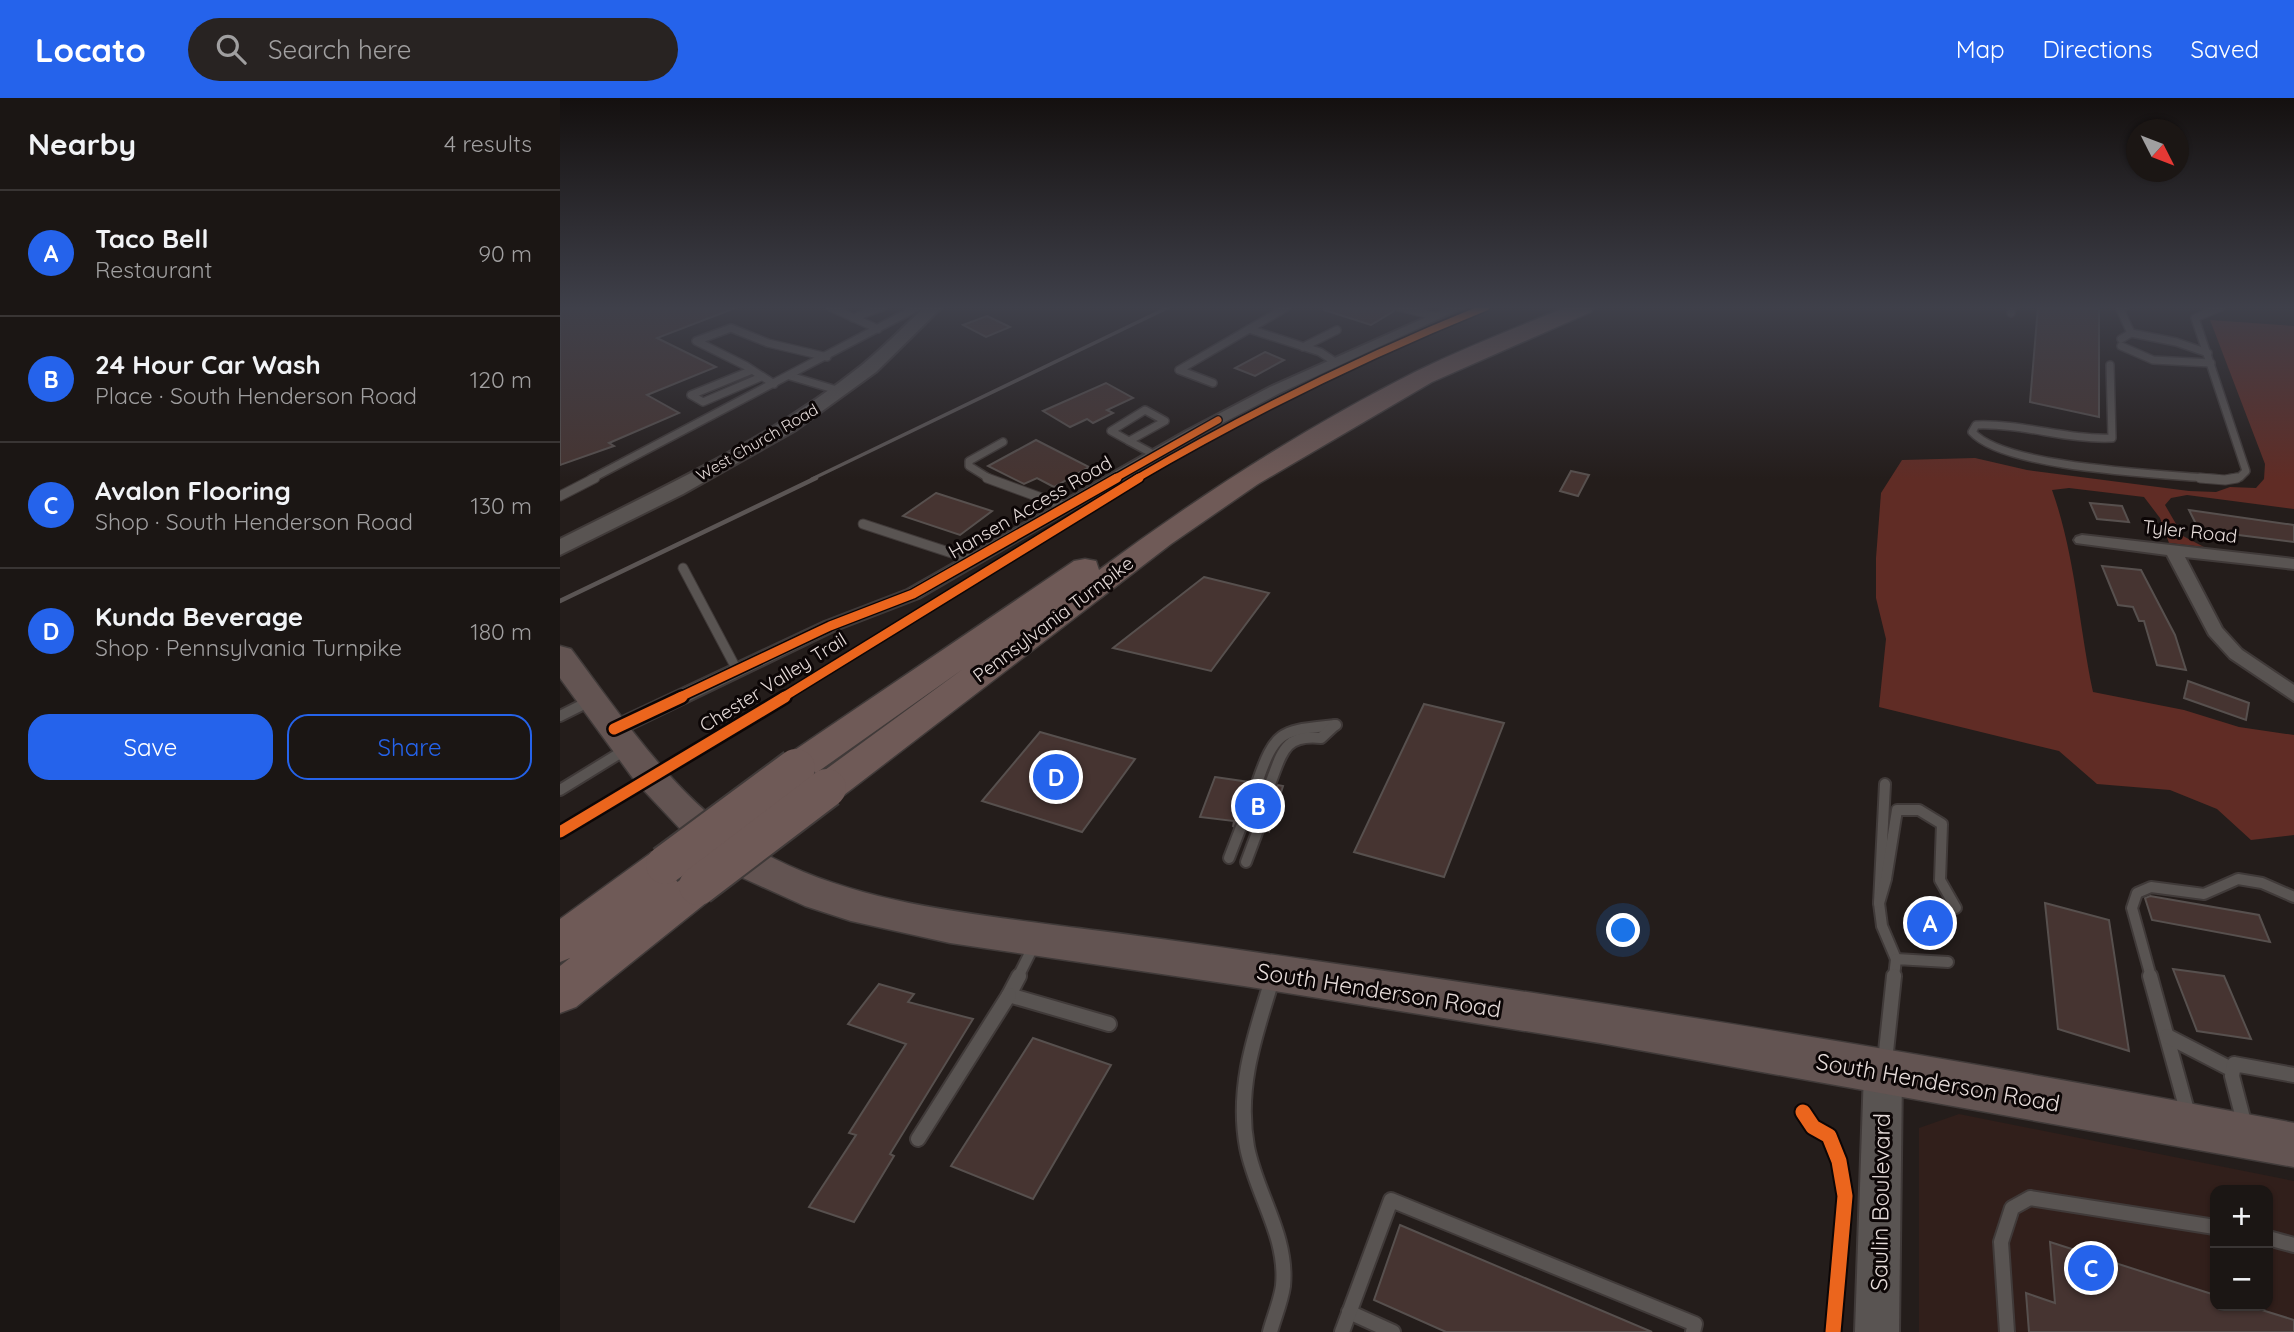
<!DOCTYPE html>
<html lang="en">
<head>
<meta charset="utf-8">
<style>
  body { margin:0; font-family:Quicksand,sans-serif; background:#282322; color:#f1f3f6 }
  .controls { position:absolute; right:21px; bottom:21px; display:grid; overflow:hidden; border-radius:14px; box-shadow:0 2px 5px #0004 }
  .controls button { width:63px; height:63px; display:grid; place-items:center; padding:0; border:0; border-bottom:2px solid #393534; background:#1b1614; color:#f1f3f6; font:35px sans-serif }
  .compass { position:absolute; left:1566px; top:21px; width:63px; height:63px; border-radius:50%; background:#1b1614; box-shadow:0 2px 5px #0004; rotate:132deg }
  .you { position:absolute; left:1064px; top:833px; width:24px; height:24px; margin:-18px; border:5px solid #fff; border-radius:50%; background:#1a73e8; box-shadow:0 0 0 10px #1a73e833 }
  .badge { display:grid; place-items:center; width:46px; height:46px; border-radius:50%; background:#2563eb; color:#fff; font-size:23px; font-weight:700 }
  .pin { position:absolute; translate:-50% -50%; border:4px solid #fff; box-shadow:0 2px 7px #0006 }
  .list { margin:0; padding:0; list-style:none }
  h2 { display:flex; justify-content:space-between; align-items:center; height:91px; margin:0; padding:0 28px; font-size:30px }
  h2 small { font-size:23px; font-weight:400; color:#a09fa0 }
  .list li { display:grid; grid-template-columns:46px 1fr auto; gap:21px; align-items:center; box-sizing:border-box; height:126px; padding:0 28px; border-top:2px solid #393534 }
  .list b { display:block; font-size:26px; white-space:nowrap }
  .list p { margin:0; font-size:23px; white-space:nowrap; color:#a09fa0 }
  .list em { font-size:23px; font-style:normal; color:#a09fa0 }
  .actions { display:flex; gap:14px; padding:21px 28px }
  .actions a { flex:1; padding:16px 0; border:2px solid #2563eb; border-radius:21px; text-align:center; font-size:24px; color:#2563eb }
  .actions .main { background:#2563eb; color:#fff }
  .icon { flex:none; width:38px; height:38px; fill:none; stroke:currentColor; stroke-width:2; stroke-linecap:round; stroke-linejoin:round }
  .map { position:relative; flex:none; width:1734px; height:1234px; overflow:hidden }
  header { display:flex; align-items:center; gap:42px; box-sizing:border-box; height:98px; padding:0 35px; background:#2563eb; color:#fff }
  header strong { font-size:33px }
  nav { display:flex; gap:38px; margin-inline-start:auto; font-size:24px }
  .search { width:490px; height:63px; background:#282322; display:flex; align-items:center; gap:18px; box-sizing:border-box; padding:0 24px; border-radius:38px; color:#a09fa0; font-size:26px }
  main { display:flex }
  aside { flex:1; background:#1b1614 }
  .map>svg:first-child { display:block }
  .built { fill:#311f1b; fill-rule:evenodd }
  .green { fill:#602c25 }
  .building { fill:#463431; stroke:#57504e; stroke-width:2 }
  .lines { fill:none; stroke-linecap:round; stroke-linejoin:round }
  .lane-far3-casing { stroke:#403a39; stroke-width:10 }
  .lane-far2-casing { stroke:#403a39; stroke-width:11 }
  .lane-far1-casing { stroke:#403a39; stroke-width:14 }
  .lane-casing { stroke:#403a39; stroke-width:18 }
  .street-casing { stroke:#403a39; stroke-width:4 }
  .secondary-casing { stroke:#403a39; stroke-width:4 }
  .primary-casing { stroke:#403a39; stroke-width:3 }
  .highway-casing { stroke:#403a39; stroke-width:3 }
  .lane-far3 { stroke:#595452; stroke-width:7 }
  .lane-far2 { stroke:#595452; stroke-width:9 }
  .lane-far1 { stroke:#595452; stroke-width:10 }
  .lane { stroke:#595452; stroke-width:14 }
  .street { fill:#595452; fill-rule:evenodd }
  .secondary { fill:#595452; fill-rule:evenodd }
  .primary { fill:#635452; fill-rule:evenodd }
  .highway { fill:#6f5a57; fill-rule:evenodd }
  .rail-far1 { stroke:#5b5554; stroke-width:3.5 }
  .rail { stroke:#5b5554; stroke-width:4.5 }
  .highway-bridge-casing { stroke:#403a39; stroke-width:42; stroke-linecap:butt }
  .highway-bridge { stroke:#6f5a57; stroke-width:38 }
  .cycleway-far3-casing { stroke:#0c0606; stroke-width:10 }
  .cycleway-far2-casing { stroke:#0c0606; stroke-width:12 }
  .cycleway-far1-casing { stroke:#0c0606; stroke-width:16 }
  .cycleway-casing { stroke:#0c0606; stroke-width:19 }
  .cycleway-far3 { stroke:#eb651d; stroke-width:7 }
  .cycleway-far2 { stroke:#eb651d; stroke-width:9 }
  .cycleway-far1 { stroke:#eb651d; stroke-width:11 }
  .cycleway { stroke:#eb651d; stroke-width:15 }
  .labels { text-anchor:middle; dominant-baseline:central; stroke-width:6; stroke-linejoin:round; paint-order:stroke }
  .far-street-label { font-size:16px; fill:#e6dcda; stroke:#0c0606 }
  .street-label { font-size:19px; fill:#e6dcda; stroke:#0c0606 }
  .near-street-label { font-size:23px; fill:#e6dcda; stroke:#0c0606 }
</style>
</head>
<body>
<header>
<strong>Locato</strong>
<div class="search"><svg class="icon" aria-label="search" viewBox="0 0 24 24"><circle cx="10" cy="10" r="6"/><path d="M15 15l6 6"/></svg>Search here</div>
<nav><a>Map</a><a>Directions</a><a>Saved</a></nav>
</header>
<main>
<aside>
<h2>Nearby<small>4 results</small></h2>
<ul class="list">
<li><span class="badge">A</span><div><b>Taco Bell</b><p>Restaurant</p></div><em>90 m</em></li>
<li><span class="badge">B</span><div><b>24 Hour Car Wash</b><p>Place · South Henderson Road</p></div><em>120 m</em></li>
<li><span class="badge">C</span><div><b>Avalon Flooring</b><p>Shop · South Henderson Road</p></div><em>130 m</em></li>
<li><span class="badge">D</span><div><b>Kunda Beverage</b><p>Shop · Pennsylvania Turnpike</p></div><em>180 m</em></li>
</ul>
<div class="actions"><a class="main">Save</a><a>Share</a></div>
</aside>
<div class="map">
<svg width="1734" height="1234" viewBox="0 0 1734 1234">
  <rect width="100%" height="100%" fill="#241d1b"/>
  <path class="built" d="M1399,1016L1734,1083V1234H1359V1030ZM1655,1092H1708V1208H1655Z"/>
  <path class="green" d="M1650,222L1734,228V411L1627,397L1611,400L1605,407L1623,438L1644,449L1609,445L1600,420L1584,399L1509,390L1492,392C1515,456 1519,527 1533,594L1624,612L1679,629L1734,637V737L1691,742L1657,711L1610,692L1537,686L1499,653L1319,609L1326,541L1316,500V460L1321,395L1342,362L1415,360L1467,372L1629,393L1656,394L1670,389L1696,390L1704,381L1705,366Z"/>
  <g class="building">
    <polygon points="0,209 174,209 175,210 97,240 156,269 87,297 119,315 49,345 54,348 0,367"/>
    <polygon points="764,209 833,209 834,213 811,227 764,212"/>
    <polygon points="1478,209 1539,209 1539,319 1470,304"/>
    <polygon points="427,218 450,229 426,239 403,227"/>
    <polygon points="705,254 724,262 695,278 675,270"/>
    <polygon points="546,285 573,300 547,312 553,315 533,325 527,321 510,329 483,313"/>
    <polygon points="476,342 529,369 494,389 477,380 464,386 428,368"/>
    <polygon points="1011,373 1029,377 1018,398 1000,393"/>
    <polygon points="376,395 432,413 400,437 343,418"/>
    <polygon points="1530,405 1562,408 1569,424 1537,421"/>
    <polygon points="1629,412 1734,427 1734,444 1639,432"/>
    <polygon points="1542,468 1581,472 1615,537 1626,572 1597,567 1584,523 1579,523 1573,509 1558,507"/>
    <polygon points="644,479 709,495 651,573 553,550"/>
    <polygon points="1628,583 1689,605 1686,622 1624,600"/>
    <polygon points="864,606 944,625 884,779 794,754"/>
    <polygon points="480,634 575,661 522,734 422,703"/>
    <polygon points="655,679 689,684 695,693 703,690 712,694 718,687 723,688 709,733 700,724 694,726 690,731 683,721 677,723 673,729 674,723 640,719"/>
    <polygon points="1590,798 1699,817 1710,844 1592,822 1585,800"/>
    <polygon points="1485,805 1549,822 1569,953 1498,931"/>
    <polygon points="1613,871 1664,878 1691,941 1637,933"/>
    <polygon points="319,886 354,896 348,904 413,921 330,1056 334,1058 294,1124 249,1109 296,1037 289,1035 346,946 288,926"/>
    <polygon points="473,940 551,967 473,1101 391,1068"/>
    <polygon points="840,1127 1092,1234 886,1234 814,1202"/>
    <polygon points="1490,1144 1655,1197 1655,1208 1689,1208 1734,1222 1734,1234 1469,1234 1466,1195 1495,1205"/>
  </g>
  <g class="lines">
    <defs>
      <g id="lane-far3">
        <polyline points="270,209 318,231"/>
        <polyline points="839,209 874,218"/>
        <polyline points="1661,209 1635,220 1686,373 1680,379 1668,381"/>
        <polyline points="1451,215 1452,209"/>
        <polyline points="293,220 322,209"/>
        <polyline points="689,231 760,254 775,264"/>
        <polyline points="1571,235 1616,244 1648,255"/>
        <polyline points="1561,241 1571,235 1560,211 1564,209"/>
        <polyline points="1561,248 1593,262 1651,265"/>
        <polyline points="743,249 777,232"/>
        <path d="M1550,267L1552,340C1506,342 1462,325 1416,327L1412,334C1445,371 1606,376 1658,381"/>
        <polyline points="190,273 131,297 143,304 201,279"/>
        <polyline points="230,278 280,293"/>
        <polyline points="653,285 619,272 727,209"/>
        <polyline points="214,286 186,268 136,243 171,230 208,245 267,259"/>
        <polygon points="585,312 605,323 569,343 551,333"/>
        <polyline points="569,343 595,357"/>
        <polyline points="31,381 358,209"/>
        <polyline points="430,381 409,368 409,363 443,344"/>
      </g>
      <g id="lane-far2">
        <polyline points="427,380 506,409"/>
        <polyline points="1640,380 1665,382 1677,380"/>
        <polyline points="0,398 35,380"/>
        <polyline points="303,426 413,462"/>
        <polyline points="123,470 177,572"/>
      </g>
      <g id="lane-far1">
        <polyline points="0,618 32,602"/>
        <path d="M697,685C716,629 723,633 776,627"/>
        <path d="M710,686C722,656 723,636 761,640L775,627"/>
        <polyline points="1325,686 1319,805 1322,828 1336,861"/>
        <polyline points="0,692 65,652"/>
        <polyline points="669,760 681,729"/>
        <polyline points="686,764 698,732"/>
        <polyline points="1319,805 1326,781 1337,712 1359,712 1382,726 1380,782 1396,810"/>
        <polyline points="458,879 475,845"/>
        <polyline points="1334,879 1336,861 1388,864"/>
        <polyline points="1591,879 1572,810 1577,795 1591,789 1644,796 1678,781 1702,785 1734,799"/>
      </g>
      <g id="lane">
        <polyline points="459,878 449,897 549,926"/>
        <polyline points="1590,878 1628,1016"/>
        <polyline points="1607,938 1671,971"/>
        <polyline points="1325,963 1334,878"/>
        <polyline points="1685,1028 1672,978 1674,966 1734,977"/>
        <polyline points="358,1041 449,897"/>
        <polyline points="1708,1140 1734,1147"/>
        <polyline points="789,1214 833,1234"/>
        <path d="M710,1234C714,1219 721,1203 723,1188C728,1138 696,1096 687,1049C676,990 695,937 712,882"/>
        <polyline points="782,1234 831,1102 1135,1226 1133,1234"/>
        <polyline points="1447,1234 1441,1144 1452,1110 1470,1100 1655,1129"/>
      </g>
      <g id="street">
        <polygon points="889,209 904,209 720,295 636,339 359,500 276,532 61,636 54,638 47,636 44,631 47,626 264,524 347,492 626,333 710,289"/>
        <polygon points="1522,437 1734,461 1734,471 1625,459 1662,530 1682,552 1734,587 1734,603 1670,560 1649,537 1607,457 1516,445 1514,442 1516,439"/>
      </g>
      <g id="secondary">
        <path d="M365,209H382L316,274L236,332L123,396L0,457V441C103,389 211,340 302,267C324,249 344,228 365,209Z"/>
        <polygon points="1323,955 1336,961 1342,974 1339,1234 1295,1234 1304,974 1310,961"/>
      </g>
      <path id="primary" d="M0,548L11,551C69,628 126,717 215,761C303,805 405,815 501,828C584,838 666,850 749,862C1078,909 1407,962 1734,1025V1069L1040,945L684,888L390,845L291,823L245,808L183,780L125,736L75,683L0,580Z"/>
      <g id="highway">
        <path d="M1006,209H1034L1031,214L872,284L698,386L611,446L280,700L267,705L254,700L248,690L254,680L403,571L249,680L236,684L223,680L218,670L223,660L514,463L525,461L536,463L539,472C639,398 744,330 855,274C904,250 956,230 1006,209Z"/>
        <path d="M105,750L119,755L125,767L119,779L112,785C126,774 135,770 152,776L158,788L152,800L16,909L0,915V868L10,860L0,864V821L91,755Z"/>
      </g>
    </defs>
    <use href="#lane-far3" class="lane-far3-casing"/>
    <use href="#lane-far2" class="lane-far2-casing"/>
    <use href="#lane-far1" class="lane-far1-casing"/>
    <use href="#lane" class="lane-casing"/>
    <use href="#street" class="street-casing"/>
    <use href="#secondary" class="secondary-casing"/>
    <use href="#primary" class="primary-casing"/>
    <use href="#highway" class="highway-casing"/>
    <use href="#lane-far3" class="lane-far3"/>
    <use href="#lane-far2" class="lane-far2"/>
    <use href="#lane-far1" class="lane-far1"/>
    <use href="#lane" class="lane"/>
    <use href="#street" class="street"/>
    <use href="#secondary" class="secondary"/>
    <use href="#primary" class="primary"/>
    <use href="#highway" class="highway"/>
    <polyline class="rail-far1" points="252,381 609,209"/>
    <polyline class="rail" points="0,503 256,380"/>
    <defs>
      <g id="highway-bridge">
        <polyline points="105,767 236,670"/>
        <polyline points="138,788 267,690"/>
      </g>
    </defs>
    <use href="#highway-bridge" class="highway-bridge-casing"/>
    <use href="#highway-bridge" class="highway-bridge"/>
    <defs>
      <g id="cycleway-far3">
        <polyline points="554,381 658,322"/>
        <path d="M576,381C689,315 805,258 926,209"/>
      </g>
      <g id="cycleway-far2">
        <polyline points="118,600 270,528 353,496 557,380"/>
        <polyline points="222,600 579,380"/>
      </g>
      <g id="cycleway-far1">
        <polyline points="54,631 122,599"/>
        <polyline points="0,734 225,599"/>
      </g>
      <polyline id="cycleway" points="1243,1014 1253,1029 1269,1038 1279,1063 1285,1098 1273,1234"/>
    </defs>
    <use href="#cycleway-far3" class="cycleway-far3-casing"/>
    <use href="#cycleway-far2" class="cycleway-far2-casing"/>
    <use href="#cycleway-far1" class="cycleway-far1-casing"/>
    <use href="#cycleway" class="cycleway-casing"/>
    <use href="#cycleway-far3" class="cycleway-far3"/>
    <use href="#cycleway-far2" class="cycleway-far2"/>
    <use href="#cycleway-far1" class="cycleway-far1"/>
    <use href="#cycleway" class="cycleway"/>
  </g>
  <linearGradient id="sky" x2="0" y2="1"><stop stop-color="#14100f"/><stop offset="0.55" stop-color="#3f404a"/><stop offset="1" stop-color="#3f404a" stop-opacity="0"/></linearGradient>
  <rect width="1734" height="381" fill="url(#sky)"/>
  <g class="labels">
    <g class="far-street-label">
      <text transform="translate(197 344) rotate(-30)">West Church Road</text>
    </g>
    <g class="street-label">
      <text transform="translate(470 409) rotate(-30)">Hansen Access Road</text>
      <text transform="translate(1630 433) rotate(6)">Tyler Road</text>
      <text transform="translate(493 521) rotate(-37)">Pennsylvania Turnpike</text>
      <text transform="translate(213 584) rotate(-32)">Chester Valley Trail</text>
    </g>
    <g class="near-street-label">
      <text transform="translate(819 892) rotate(9)">South Henderson Road</text>
      <text transform="translate(1378 984) rotate(10)">South Henderson Road</text>
      <text transform="translate(1320 1104) rotate(-89)">Saulin Boulevard</text>
    </g>
  </g>
</svg>
<div class="controls">
<button>+</button>
<button>−</button>
</div>
<svg class="compass" viewBox="-18 -18 36 36"><path d="M0-13l5 13h-10z" fill="#e53935"/><path d="M0 13l5-13h-10z" fill="#a09fa0"/></svg>
<div class="you"></div>
<div class="pin badge" style="left:1370px;top:825px">A</div>
<div class="pin badge" style="left:698px;top:708px">B</div>
<div class="pin badge" style="left:1531px;top:1170px">C</div>
<div class="pin badge" style="left:496px;top:679px">D</div>
</div>
</main>
</body>
</html>
